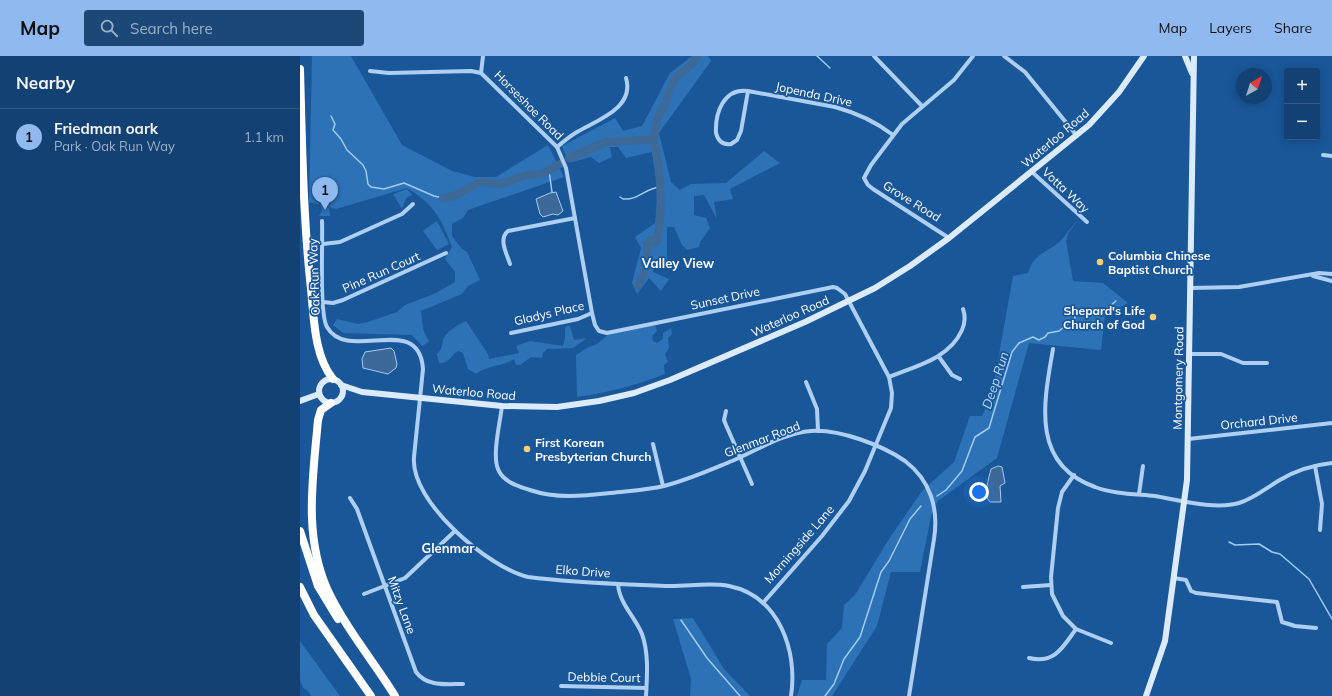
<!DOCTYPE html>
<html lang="en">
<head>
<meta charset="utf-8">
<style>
  body { margin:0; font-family:Mulish,sans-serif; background:#1c4878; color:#f1f3f6 }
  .controls { position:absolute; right:12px; top:12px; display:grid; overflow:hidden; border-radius:4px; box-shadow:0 2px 10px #0003 }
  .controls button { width:36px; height:36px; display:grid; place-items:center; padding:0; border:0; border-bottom:1px solid #325a85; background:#134173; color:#f1f3f6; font:20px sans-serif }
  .compass { position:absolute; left:936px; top:12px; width:36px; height:36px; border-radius:50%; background:#134173; box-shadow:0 2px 10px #0003; rotate:39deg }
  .you { position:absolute; left:679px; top:436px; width:14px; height:14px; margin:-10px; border:3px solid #fff; border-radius:50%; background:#1a73e8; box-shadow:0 0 0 6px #1a73e833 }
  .badge { display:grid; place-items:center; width:26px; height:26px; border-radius:50%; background:#90b9f0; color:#111; font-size:13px; font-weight:700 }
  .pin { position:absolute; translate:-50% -33px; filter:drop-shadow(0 1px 2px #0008) }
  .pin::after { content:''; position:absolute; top:21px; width:14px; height:12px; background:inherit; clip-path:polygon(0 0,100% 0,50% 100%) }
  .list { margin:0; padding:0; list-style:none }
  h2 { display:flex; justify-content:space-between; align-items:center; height:52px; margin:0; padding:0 16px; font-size:17px }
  h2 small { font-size:13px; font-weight:400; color:#9dafc4 }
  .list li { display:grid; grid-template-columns:26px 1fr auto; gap:12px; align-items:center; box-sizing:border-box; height:56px; padding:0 16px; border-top:1px solid #325a85 }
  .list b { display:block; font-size:15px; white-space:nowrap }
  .list p { margin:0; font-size:13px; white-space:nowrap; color:#9dafc4 }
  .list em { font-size:13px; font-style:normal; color:#9dafc4 }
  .icon { flex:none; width:22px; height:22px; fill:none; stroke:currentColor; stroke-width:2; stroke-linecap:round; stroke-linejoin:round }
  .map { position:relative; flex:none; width:1032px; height:640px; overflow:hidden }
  header { display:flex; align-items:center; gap:24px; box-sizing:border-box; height:56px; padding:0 20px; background:#90b9f0; color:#111 }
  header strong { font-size:19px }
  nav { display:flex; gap:22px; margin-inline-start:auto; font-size:14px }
  .search { width:280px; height:36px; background:#1c4878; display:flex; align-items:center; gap:10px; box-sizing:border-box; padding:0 14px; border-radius:4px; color:#9dafc4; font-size:15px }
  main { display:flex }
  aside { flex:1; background:#134173 }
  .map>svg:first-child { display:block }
  .green { fill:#2d72b6 }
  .water { fill:#3d6998; stroke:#a1cbf3 }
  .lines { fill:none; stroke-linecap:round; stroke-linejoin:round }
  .stream { stroke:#a1cbf3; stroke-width:1.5 }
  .river { stroke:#3d6998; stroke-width:8 }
  .minor { stroke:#aecff1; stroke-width:4 }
  .secondary { stroke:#dcebfc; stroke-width:6 }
  .motorway { stroke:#fff; stroke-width:8 }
  .poi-dot { fill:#ffce6e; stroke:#195799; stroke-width:1.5 }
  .labels { text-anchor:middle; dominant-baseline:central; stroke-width:3.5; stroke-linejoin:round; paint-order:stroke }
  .street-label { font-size:12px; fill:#fff; stroke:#195799 }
  .poi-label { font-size:12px; font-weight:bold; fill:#fff; stroke:#195799; text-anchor:start }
  .neighbourhood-label { font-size:13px; font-weight:bold; fill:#fff; stroke:#195799 }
  .water-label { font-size:13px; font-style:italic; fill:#bad9f7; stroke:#195799 }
</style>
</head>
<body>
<header>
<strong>Map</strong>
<div class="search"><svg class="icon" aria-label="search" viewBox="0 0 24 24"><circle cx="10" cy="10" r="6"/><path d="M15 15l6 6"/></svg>Search here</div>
<nav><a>Map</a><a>Layers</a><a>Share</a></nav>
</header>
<main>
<aside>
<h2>Nearby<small></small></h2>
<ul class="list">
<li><span class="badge">1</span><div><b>Friedman oark</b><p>Park · Oak Run Way</p></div><em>1.1 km</em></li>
</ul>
</aside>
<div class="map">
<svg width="1032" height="640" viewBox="0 0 1032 640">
  <rect width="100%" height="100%" fill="#195799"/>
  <g class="green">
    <path d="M12,0H51L102,89L152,115L175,121H196L248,89L264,121L168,154L163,162L152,168V180L161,192L167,196L180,224L168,230L162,238L121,255L123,273L129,286L122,290L112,279L43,277L33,269L37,263L58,268L68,266L97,256L105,249L136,237L155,226V216L145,203L152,191C141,162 134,148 107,132L36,153L24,150L29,152L30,160H19L22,155L20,149L9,146Z"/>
    <polygon points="392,0 408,0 411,5 359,77 371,126 380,134 391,128 426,127 464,95 480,107 430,133 433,143 414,146 417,163 404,139 394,140 394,159 406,162 410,172 400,186 399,191 387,194 382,189 374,171 367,171 367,207 355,206 353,216 369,223 361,235 349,222 337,238 332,227 341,192 335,181 355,167 358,135 352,96 326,102 318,91 310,91 312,101 299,107 291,101 269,107 262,90 315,62 323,75 342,70 370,17"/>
    <polygon points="107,133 112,139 106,142 102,153 93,138"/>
    <path d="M779,163L769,176L766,185L773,225L803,227L828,247L805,259L801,294L729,287L697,402L638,445L631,460L620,516H591L577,570L532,640H497L502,624H526L527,588L542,572L544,549L555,539L589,483L622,435L654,406L670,360H682L692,338L713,220L728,217C734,195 752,196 763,182C768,175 773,169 779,163Z"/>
    <polygon points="137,165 149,188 137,194 123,175"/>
    <path d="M166,265L188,298L189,303L219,297L216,290L230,285L263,290L265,282V272L267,270H270L274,284L287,282L273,292L247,293L243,297L242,302L231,301L220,309H216L214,303C202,311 188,309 176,318L168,313L163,297L158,295C150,300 149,308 139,307L137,298C142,293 142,291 143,284C145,276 159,268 166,265Z"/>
    <path d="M355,269L357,275L352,280L353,285L357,287L363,283V277L371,272L372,278L368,282L369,292L365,298L368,306L364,309L365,318C336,329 308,337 277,341L276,299L287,292L297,288L308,279Z"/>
    <polygon points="393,562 424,613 450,640 390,640 391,623 373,563"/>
    <polygon points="0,585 40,640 11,640 8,635 3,632 0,623"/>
  </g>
  <g class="water">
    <polygon points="256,136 263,155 258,159 253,158 243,161 240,158 236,143 250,137"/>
    <polygon points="91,292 94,295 97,308 96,312 88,318 63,312 62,303 65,296"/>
    <path d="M698,410L702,411L705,427L700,430L701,446H690C683,440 689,421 691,413Z"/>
  </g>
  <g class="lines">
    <g class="stream">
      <polyline points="517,0 530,12"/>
      <polyline points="31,60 35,68 33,74 41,83 47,94 63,109 66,115 68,128 71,131 84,133 104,127 134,140 143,142"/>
      <polyline points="249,115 252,136"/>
      <path d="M320,141L323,143C340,144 343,133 360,131"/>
      <polyline points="637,440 646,434 662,415 675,381 689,372 712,296 719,287 733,281 739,284 745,281 748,277 759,275 775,262 774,257 798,260 816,245"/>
      <polyline points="929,486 935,489 959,488 972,496 980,498 1009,523 1032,563"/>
      <polyline points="381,564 407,602 440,640"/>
      <polyline points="525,640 534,628 544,603 560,581 581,516 589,505 610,463 621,450"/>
    </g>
    <g class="river">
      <polyline points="269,102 306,86 344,84 354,81 357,63 367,44 369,35 376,21 390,10 397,0"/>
      <polyline points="143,142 154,140 180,126 202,128 226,119 242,118 260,108"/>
      <path d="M338,230C346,215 348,204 347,188L351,184L355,187L357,185C363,152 361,115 353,82"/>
    </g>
    <g class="minor">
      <polyline points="574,0 622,50"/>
      <polyline points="704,0 725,16 777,80"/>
      <polyline points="70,15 89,17 171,15 181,17 257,91 266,112 292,257 295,269 299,275 307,277 533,231 537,232 545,238 589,321 592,337 591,352 565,415 549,445 522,480 463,547"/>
      <polyline points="181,17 183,0"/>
      <path d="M448,35L441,75L437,84L431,88C423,89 418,85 416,77C415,56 424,32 448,35L535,51C557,57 575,65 593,79"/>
      <path d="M257,91C263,86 270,80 277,76C297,64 335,52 326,22"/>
      <polyline points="1023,99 1032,100"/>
      <polyline points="732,116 787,166"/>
      <path d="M22,165C23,186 19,257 27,271C48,308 119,255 123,313L114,401C110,446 189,512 228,521C274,527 320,528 365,530C386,531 408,526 429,530C479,540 498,595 491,640"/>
      <polyline points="649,182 573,133 568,129 564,122 571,109 602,68 654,24 673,0"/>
      <polyline points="23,188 40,186 102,158 113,148"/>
      <path d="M210,208C207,198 198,183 208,175L275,162"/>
      <polyline points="1013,220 1032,225"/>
      <polyline points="890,232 939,231 1019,217 1032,218"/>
      <polyline points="23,246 33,247 43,244 146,197"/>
      <polyline points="211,277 278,263 292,257"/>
      <path d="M753,293C744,345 730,408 795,431C813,438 835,438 855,440C879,444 915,454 939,447C953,443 965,433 978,425C994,415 1013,409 1032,407"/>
      <polyline points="889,298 921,298 943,307 967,307"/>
      <polyline points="639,301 652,319 660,323"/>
      <path d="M589,321C616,310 649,303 662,274C665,267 666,261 663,253"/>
      <polyline points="506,326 517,353 518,375"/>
      <path d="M202,350C200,367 192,399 198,413C203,426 218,430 230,434C256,443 283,440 311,437C328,435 347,434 364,430C388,424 410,414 432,405C457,394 484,377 511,375C539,373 582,389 605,405C630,424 639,452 634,483L609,640"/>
      <polyline points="426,355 424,364 426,369 452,428"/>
      <polyline points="888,383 1032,367"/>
      <polyline points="353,388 363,430"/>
      <polyline points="1015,410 1022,448 1020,474"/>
      <polyline points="774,419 762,436 758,452 751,521 752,538 763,560 776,573 811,587"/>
      <polyline points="839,438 843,410"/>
      <path d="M50,442L57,453L116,616C127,631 146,628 163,628"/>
      <polyline points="874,522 886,524 891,535 896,537 977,546 982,566 995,570 1016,572"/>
      <path d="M318,528C319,547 335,561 342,578C349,598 347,620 346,640"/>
      <polyline points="723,531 751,529"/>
      <polyline points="64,538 105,522 155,475"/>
      <path d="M729,602C755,608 763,591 776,573"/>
      <polyline points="261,630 346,632"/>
    </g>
    <g class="secondary">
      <polyline points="885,0 892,17"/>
      <circle cx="31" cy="335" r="12"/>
      <polyline points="41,329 62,336 202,350 257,351 299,345 334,337 370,324 505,266 575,232 610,210 649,182 789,69 819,36 844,0"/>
      <polyline points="0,345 19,338"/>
      <polyline points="846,640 865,585 887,424 894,0"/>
    </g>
    <g class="motorway">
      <path d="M0,13C2,86 3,160 11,233C14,262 14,300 33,323"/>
      <path d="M31,347L21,354L18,364C13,422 3,480 28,535C45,571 74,606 95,640"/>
      <polyline points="0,475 18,530 38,563"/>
      <polyline points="0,531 14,559 71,640"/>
    </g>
  </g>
  <g class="poi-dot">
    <circle cx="800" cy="206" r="4"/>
    <circle cx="853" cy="261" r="4"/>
    <circle cx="227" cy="393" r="4"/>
  </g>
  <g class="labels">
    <g class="street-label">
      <text transform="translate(514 38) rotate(12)">Jopenda Drive</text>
      <text transform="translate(229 49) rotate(45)">Horseshoe Road</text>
      <text transform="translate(755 82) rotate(-40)">Waterloo Road</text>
      <text transform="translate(766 134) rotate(43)">Votta Way</text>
      <text transform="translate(612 145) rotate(32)">Grove Road</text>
      <text transform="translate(81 216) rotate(-24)">Pine Run Court</text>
      <text transform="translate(14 221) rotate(-92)">Oak Run Way</text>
      <text transform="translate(425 242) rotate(-12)">Sunset Drive</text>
      <text transform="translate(249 257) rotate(-13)">Gladys Place</text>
      <text transform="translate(490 260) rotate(-24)">Waterloo Road</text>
      <text transform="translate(878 322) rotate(-89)">Montgomery Road</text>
      <text transform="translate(174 336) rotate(5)">Waterloo Road</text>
      <text transform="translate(959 365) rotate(-6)">Orchard Drive</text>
      <text transform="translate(462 383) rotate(-21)">Glenmar Road</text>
      <text transform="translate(499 488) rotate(-49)">Morningside Lane</text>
      <text transform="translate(283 515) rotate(4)">Elko Drive</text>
      <text transform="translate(102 549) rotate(70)">Mitzy Lane</text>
      <text transform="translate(304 621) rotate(1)">Debbie Court</text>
    </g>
    <g class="poi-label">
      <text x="808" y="199">Columbia Chinese<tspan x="808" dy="14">Baptist Church</tspan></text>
      <text x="845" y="254" text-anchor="end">Shepard's Life<tspan x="845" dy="14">Church of God</tspan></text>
      <text x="235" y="386">First Korean<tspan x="235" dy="14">Presbyterian Church</tspan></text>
    </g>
    <g class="neighbourhood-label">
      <text x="378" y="207">Valley View</text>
      <text x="148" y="492">Glenmar</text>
    </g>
    <g class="water-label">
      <text transform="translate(695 324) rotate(-72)">Deep Run</text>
    </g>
  </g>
</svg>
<div class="controls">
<button>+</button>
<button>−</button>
</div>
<svg class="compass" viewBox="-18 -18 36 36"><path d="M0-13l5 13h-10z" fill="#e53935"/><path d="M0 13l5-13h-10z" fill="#9dafc4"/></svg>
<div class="you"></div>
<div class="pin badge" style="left:25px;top:154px">1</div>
</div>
</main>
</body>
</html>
